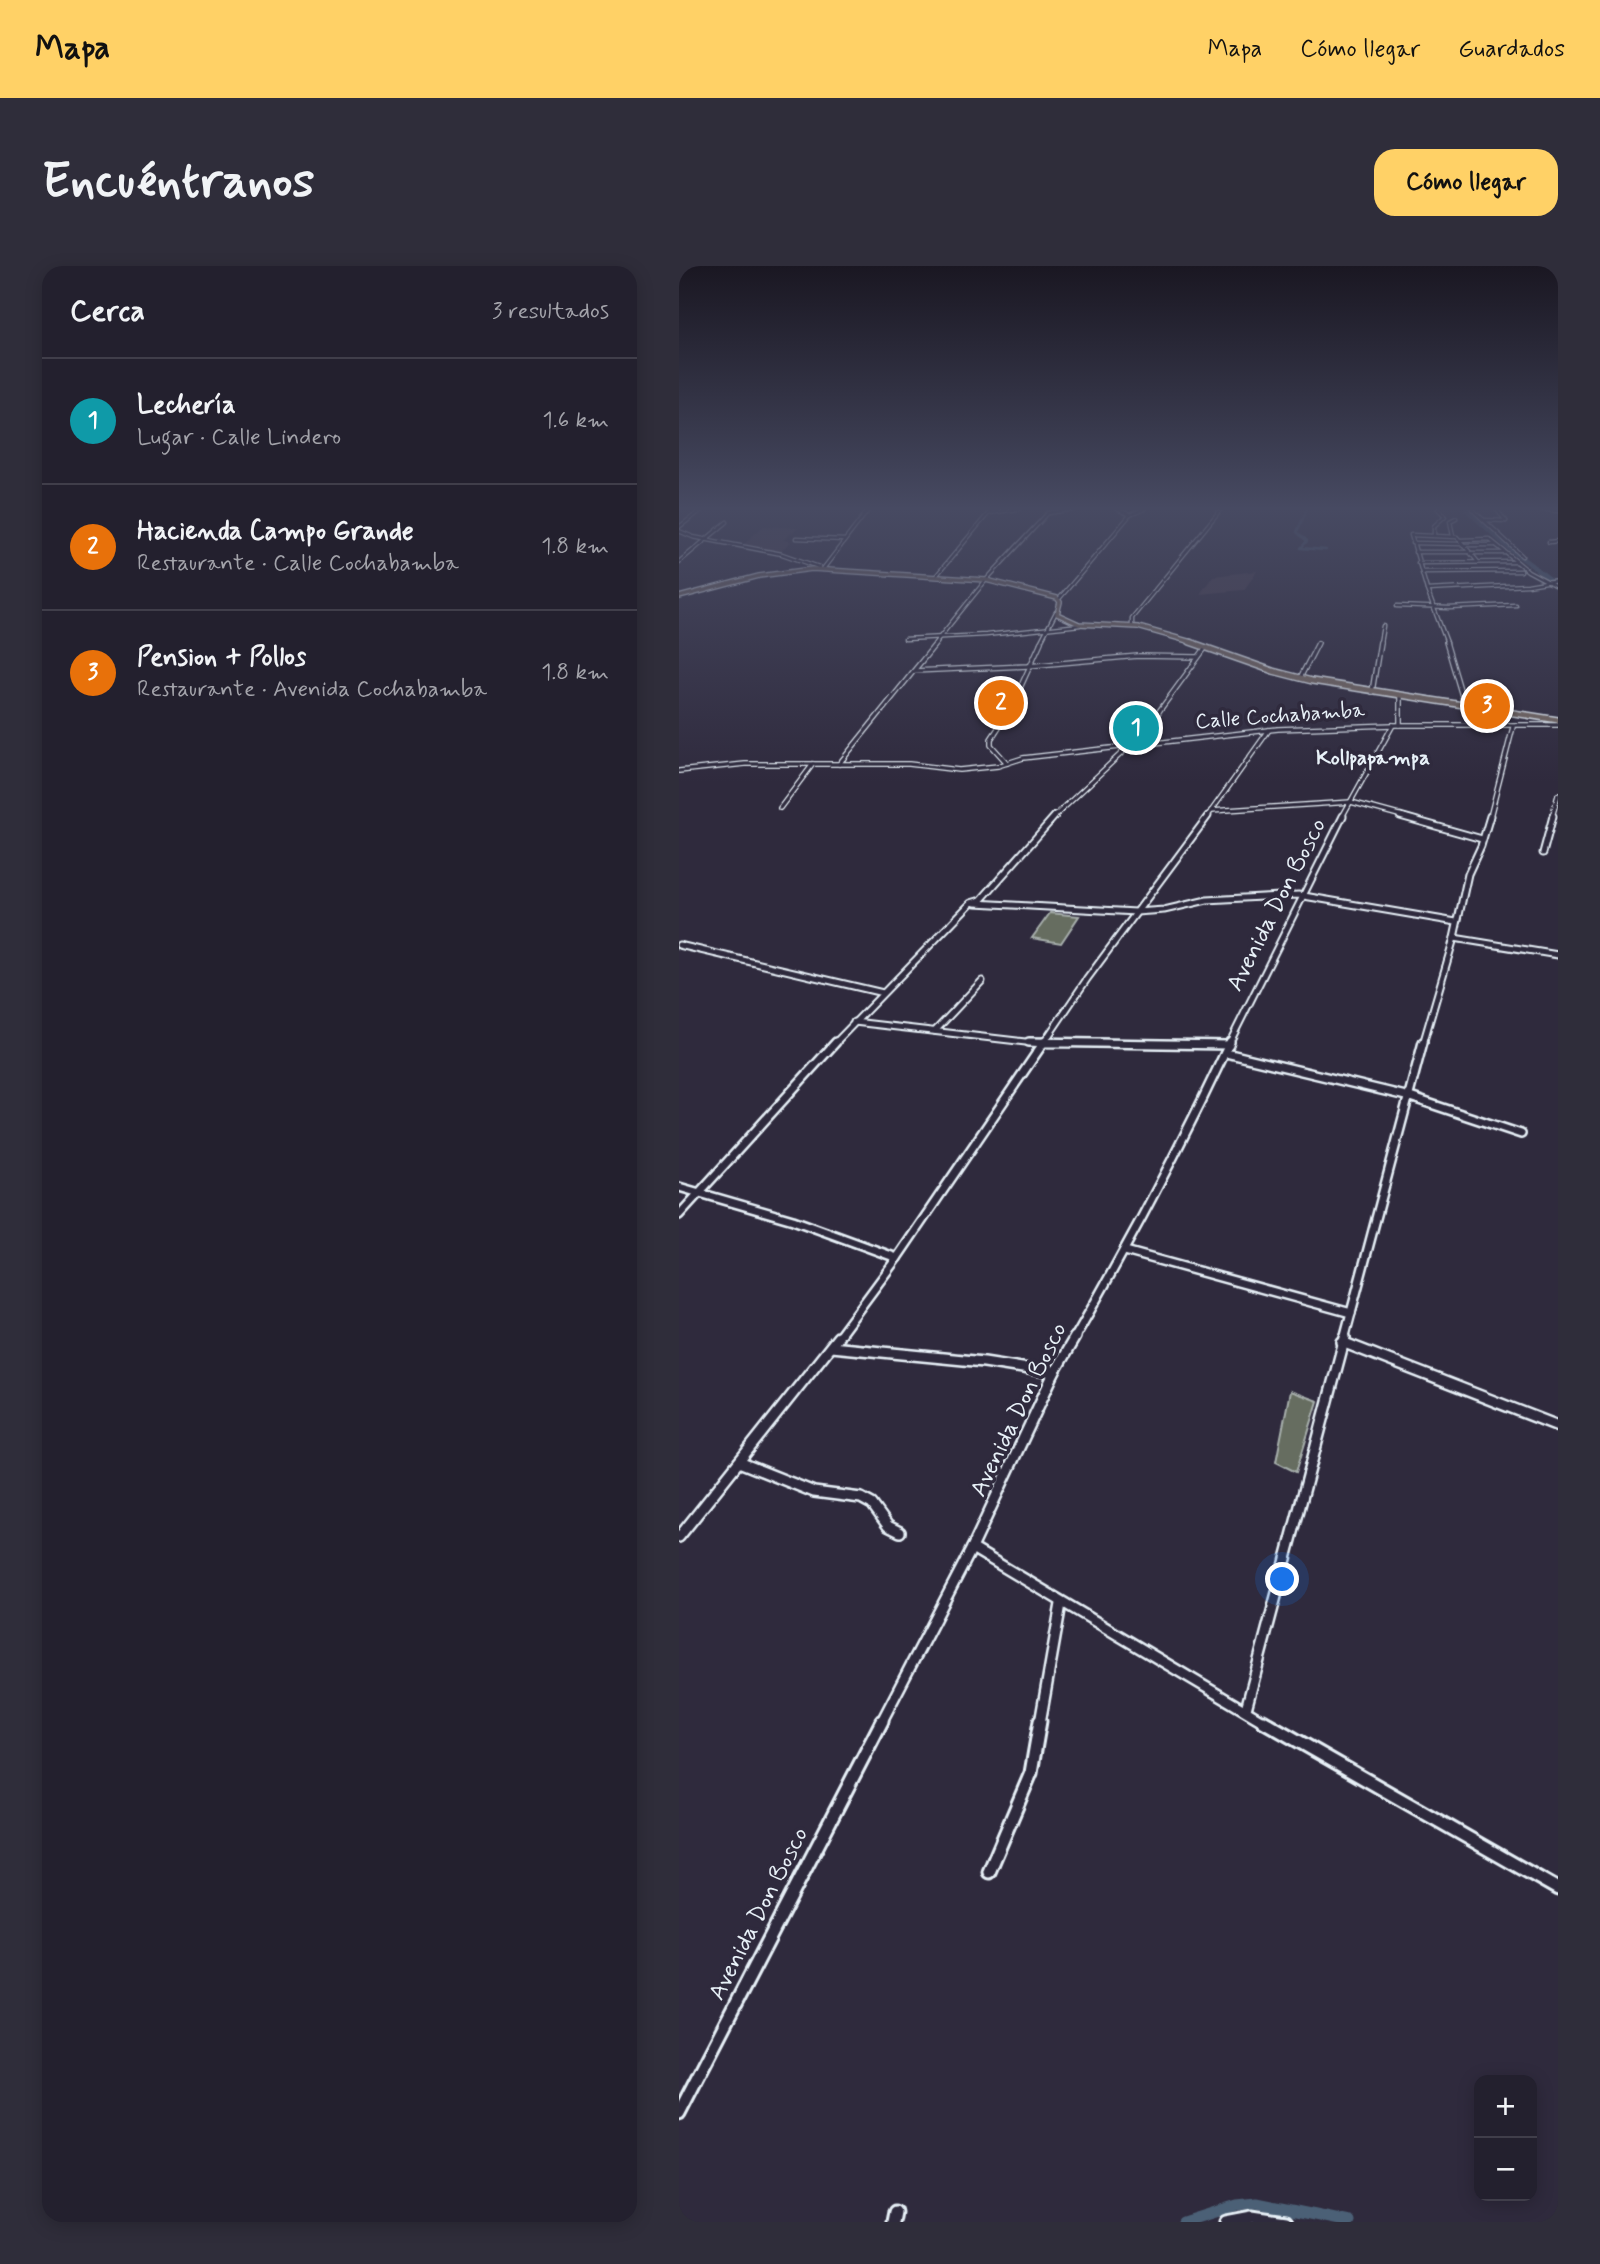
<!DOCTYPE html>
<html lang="es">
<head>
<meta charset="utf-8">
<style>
  body { margin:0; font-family:Mynerve,sans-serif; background:#2f2d3a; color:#f1f3f6 }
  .controls { position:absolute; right:21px; bottom:21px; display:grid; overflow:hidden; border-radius:14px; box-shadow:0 4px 18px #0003 }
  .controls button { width:63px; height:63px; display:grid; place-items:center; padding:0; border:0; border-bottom:2px solid #403e4a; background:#23202e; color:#f1f3f6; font:35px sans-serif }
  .you { position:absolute; left:604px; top:1314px; width:24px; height:24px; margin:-18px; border:5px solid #fff; border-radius:50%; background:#1a73e8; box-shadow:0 0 0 10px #1a73e833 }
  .badge { display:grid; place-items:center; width:46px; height:46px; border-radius:50%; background:#ffd166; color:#fff; font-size:23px; font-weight:700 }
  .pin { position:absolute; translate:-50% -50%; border:4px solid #fff; box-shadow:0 2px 7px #0006 }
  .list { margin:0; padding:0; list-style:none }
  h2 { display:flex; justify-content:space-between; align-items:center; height:91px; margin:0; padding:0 28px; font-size:30px }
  h2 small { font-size:23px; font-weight:400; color:#a3a3aa }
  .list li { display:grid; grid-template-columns:46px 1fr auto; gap:21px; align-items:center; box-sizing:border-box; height:126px; padding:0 28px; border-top:2px solid #403e4a }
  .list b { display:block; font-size:26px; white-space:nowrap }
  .list p { margin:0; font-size:23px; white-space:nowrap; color:#a3a3aa }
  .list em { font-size:23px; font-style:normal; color:#a3a3aa }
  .map { position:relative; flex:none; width:879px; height:1956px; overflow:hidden; border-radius:21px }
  header { display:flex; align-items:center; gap:42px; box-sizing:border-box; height:98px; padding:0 35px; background:#ffd166; color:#111 }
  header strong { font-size:33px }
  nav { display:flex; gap:38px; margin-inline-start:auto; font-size:24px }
  .intro { display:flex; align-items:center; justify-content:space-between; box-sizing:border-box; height:168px; padding:0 42px }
  h1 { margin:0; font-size:49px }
  .button { padding:18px 32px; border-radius:21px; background:#ffd166; color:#111; font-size:24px; font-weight:700 }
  main { display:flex; gap:42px; padding:0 42px }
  aside { flex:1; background:#23202e; border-radius:21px; box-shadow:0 4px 18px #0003 }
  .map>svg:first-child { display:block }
  .built { fill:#443a4b }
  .green { fill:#666d60; stroke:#a7afac; stroke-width:2 }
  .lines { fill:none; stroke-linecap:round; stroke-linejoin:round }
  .canal-far1 { stroke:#4b6176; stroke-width:2.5 }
  .canal { stroke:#4b6176; stroke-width:11 }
  .river { stroke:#4b6176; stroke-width:4.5 }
  .minor-far5-casing { stroke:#e8f1f8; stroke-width:5 }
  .minor-far4-casing { stroke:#e8f1f8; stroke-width:6 }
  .minor-far3-casing { stroke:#e8f1f8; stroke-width:9 }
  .minor-far2-casing { stroke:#e8f1f8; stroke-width:12 }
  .minor-far1-casing { stroke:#e8f1f8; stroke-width:14 }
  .minor-casing { stroke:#e8f1f8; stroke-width:17 }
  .major-far1-casing { stroke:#e8f1f8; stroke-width:6 }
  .major-casing { stroke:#e8f1f8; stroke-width:8 }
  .minor-far5 { stroke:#2f2a3d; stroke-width:2.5 }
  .minor-far4 { stroke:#2f2a3d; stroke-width:3.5 }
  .minor-far3 { stroke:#2f2a3d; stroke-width:5 }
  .minor-far2 { stroke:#2f2a3d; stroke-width:7 }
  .minor-far1 { stroke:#2f2a3d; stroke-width:9 }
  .minor { stroke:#2f2a3d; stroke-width:11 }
  .major-far1 { stroke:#766964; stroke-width:3.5 }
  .major { stroke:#766964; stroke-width:5 }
  .labels { text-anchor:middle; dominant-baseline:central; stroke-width:7; stroke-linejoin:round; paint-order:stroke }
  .far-street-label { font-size:21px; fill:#e8f1f8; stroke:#2f2a3d }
  .far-neighbourhood-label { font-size:21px; font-weight:bold; fill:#e8f1f8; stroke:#2f2a3d }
  .street-label { font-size:24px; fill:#e8f1f8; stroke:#2f2a3d }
</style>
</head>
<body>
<header>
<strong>Mapa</strong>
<nav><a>Mapa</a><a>Cómo llegar</a><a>Guardados</a></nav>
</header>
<div class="intro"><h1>Encuéntranos</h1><a class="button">Cómo llegar</a></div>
<main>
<aside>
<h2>Cerca<small>3 resultados</small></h2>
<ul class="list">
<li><span class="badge" style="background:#0f9aa8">1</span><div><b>Lechería</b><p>Lugar · Calle Lindero</p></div><em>1.6 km</em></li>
<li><span class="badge" style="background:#e8710a">2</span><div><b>Hacienda Campo Grande</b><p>Restaurante · Calle Cochabamba</p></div><em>1.8 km</em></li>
<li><span class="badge" style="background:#e8710a">3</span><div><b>Pension + Pollos</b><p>Restaurante · Avenida Cochabamba</p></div><em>1.8 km</em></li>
</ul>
</aside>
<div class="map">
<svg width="879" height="1956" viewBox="0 0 879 1956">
  <rect width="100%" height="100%" fill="#2f2a3d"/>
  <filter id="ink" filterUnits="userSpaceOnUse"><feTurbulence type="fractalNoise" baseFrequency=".0143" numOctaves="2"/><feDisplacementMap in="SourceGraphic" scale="14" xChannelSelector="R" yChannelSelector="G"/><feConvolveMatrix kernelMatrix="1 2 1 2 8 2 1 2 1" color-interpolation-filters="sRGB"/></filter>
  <g filter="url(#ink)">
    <g class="built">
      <polygon points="84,260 119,262 104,274 112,275 100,287 63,280"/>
      <polygon points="578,305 565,324 521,328 534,310"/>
    </g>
    <g class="green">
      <polygon points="371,647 400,650 382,677 353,672"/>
      <polygon points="611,1125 639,1135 617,1206 597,1196"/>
    </g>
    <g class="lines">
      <polyline class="canal-far1" points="628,243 618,266 628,275 622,282 647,284"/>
      <polyline class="canal" points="504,1956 558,1939 578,1937 671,1956"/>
      <polyline class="river" points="787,243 831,283 872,314"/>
      <defs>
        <g id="minor-far5">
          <polyline points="438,243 451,249"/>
          <polyline points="793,243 843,290"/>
          <polyline points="817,243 827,255"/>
          <polyline points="859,243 879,245"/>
          <polyline points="310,247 339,243"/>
          <polyline points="805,254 827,255"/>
          <polyline points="0,261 24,243"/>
          <polyline points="0,265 14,271 103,288 140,301 138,303"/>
          <polyline points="755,269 755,260 766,250 759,243"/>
          <polyline points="774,270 771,255 777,252"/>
          <polyline points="117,272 166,274"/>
          <polyline points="781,274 810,273 849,305 879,321"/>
          <polyline points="870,276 879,275"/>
          <polyline points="733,277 784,278"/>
          <polyline points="785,279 816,279"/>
          <polyline points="736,286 790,286"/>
          <polyline points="792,287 826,287"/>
          <polyline points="0,296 48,256"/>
          <polyline points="739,297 838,296"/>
          <polyline points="144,303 190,243"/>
          <polyline points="743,306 842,305"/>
          <polyline points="257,310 313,243"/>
          <polyline points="748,324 849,319 879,314"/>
          <polyline points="380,333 451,249 465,243"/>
          <polyline points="718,340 770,342 837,339"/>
          <polyline points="453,360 453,352 542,243"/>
          <polyline points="226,373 307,369 401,359"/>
          <polyline points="256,377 307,314 369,247 397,243"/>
          <polyline points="361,377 377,346"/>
          <polyline points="701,377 704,360"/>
          <polyline points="768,377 748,324 732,269 778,271 799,296"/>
        </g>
        <g id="minor-far4">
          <polyline points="767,376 785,437"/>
          <polyline points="235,405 349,400 459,390 519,391"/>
          <polyline points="621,412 639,377"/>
          <polyline points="693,426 701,376"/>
          <polyline points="721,430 721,459"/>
          <polyline points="460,479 481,444 527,381"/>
          <polyline points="328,497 312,479 312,473 331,444 362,376"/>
          <polyline points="160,498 258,376"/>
          <polyline points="0,505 66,498 230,498 280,504 319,500 344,492 599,463 714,459 879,459"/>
          <polyline points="101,542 134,498"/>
          <polyline points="532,545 672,536 727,551"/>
          <polyline points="375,551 448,482"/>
          <polyline points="528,551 590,464"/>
          <polyline points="663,551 714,459"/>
          <polyline points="811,551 834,461"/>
          <polyline points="873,551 879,529"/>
        </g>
        <g id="minor-far3">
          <polyline points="721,550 803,573"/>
          <polyline points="864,587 874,550"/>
          <polyline points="296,637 457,646 485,644 528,634 619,629 777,656"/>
          <polyline points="775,672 879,689"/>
          <polyline points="0,679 204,727"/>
          <polyline points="175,756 364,778 392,778"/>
          <polyline points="256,765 303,715"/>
          <polyline points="155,778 292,637 302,634 376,550"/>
          <polyline points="364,778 408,713 529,550"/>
          <polyline points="550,778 664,550"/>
          <polyline points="744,778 775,672 789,608 802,580 811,550"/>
        </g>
        <g id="minor-far2">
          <polyline points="350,776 550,779"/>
          <polyline points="547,787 731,831 842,868"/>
          <polyline points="0,921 114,954 218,992"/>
          <polyline points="0,949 157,776"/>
          <polyline points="446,985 672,1047"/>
          <polyline points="158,1073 218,992 365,776"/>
          <path d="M395,1073C451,976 503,878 551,776"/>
          <polyline points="665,1073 744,776"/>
        </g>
        <g id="minor-far1">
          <polyline points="663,1076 879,1160"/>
          <polyline points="152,1081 305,1096 375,1107"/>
          <polyline points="60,1196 135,1226 182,1232 193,1238 209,1260 221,1266"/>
          <polyline points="0,1271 159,1071"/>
          <polyline points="293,1282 587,1457"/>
          <polyline points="567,1443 666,1071"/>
          <polyline points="202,1457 293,1282 375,1107 396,1071"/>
          <polyline points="361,1457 382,1338"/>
        </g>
        <g id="minor">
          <polyline points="584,1455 879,1623"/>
          <polyline points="310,1606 352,1507 361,1455"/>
          <polyline points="0,1847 203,1455"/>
          <polyline points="214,1956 216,1946"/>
          <polyline points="547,1956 573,1951 607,1956"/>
        </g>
        <polyline id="major-far1" points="0,331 80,310 133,303 307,314 378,332 381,336 378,348 400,358 459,361 516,377"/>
        <polyline id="major" points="511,376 594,405 633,415 879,454"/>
      </defs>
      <use href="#minor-far5" class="minor-far5-casing"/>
      <use href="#minor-far4" class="minor-far4-casing"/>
      <use href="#minor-far3" class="minor-far3-casing"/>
      <use href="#minor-far2" class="minor-far2-casing"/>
      <use href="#minor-far1" class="minor-far1-casing"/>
      <use href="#minor" class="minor-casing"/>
      <use href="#major-far1" class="major-far1-casing"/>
      <use href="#major" class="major-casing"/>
      <use href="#minor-far5" class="minor-far5"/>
      <use href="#minor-far4" class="minor-far4"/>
      <use href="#minor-far3" class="minor-far3"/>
      <use href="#minor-far2" class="minor-far2"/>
      <use href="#minor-far1" class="minor-far1"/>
      <use href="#minor" class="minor"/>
      <use href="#major-far1" class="major-far1"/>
      <use href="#major" class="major"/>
    </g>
  </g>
  <linearGradient id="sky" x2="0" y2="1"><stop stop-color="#1a1722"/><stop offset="0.47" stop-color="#474a62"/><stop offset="1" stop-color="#474a62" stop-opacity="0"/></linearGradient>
  <rect width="879" height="516" fill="url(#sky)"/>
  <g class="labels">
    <g class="far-street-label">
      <text transform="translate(601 450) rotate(-4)">Calle Cochabamba</text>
    </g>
    <g class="far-neighbourhood-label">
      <text x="694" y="492">Kollpapampa</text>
    </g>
    <g class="street-label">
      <text transform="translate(598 639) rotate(-63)">Avenida Don Bosco</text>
      <text transform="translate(340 1144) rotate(-64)">Avenida Don Bosco</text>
      <text transform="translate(80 1648) rotate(-63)">Avenida Don Bosco</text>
    </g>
  </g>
</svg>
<div class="controls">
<button>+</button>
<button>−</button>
</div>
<div class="you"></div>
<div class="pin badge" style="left:457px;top:462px;background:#0f9aa8">1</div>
<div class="pin badge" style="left:322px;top:437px;background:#e8710a">2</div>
<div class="pin badge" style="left:808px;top:440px;background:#e8710a">3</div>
</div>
</main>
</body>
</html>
